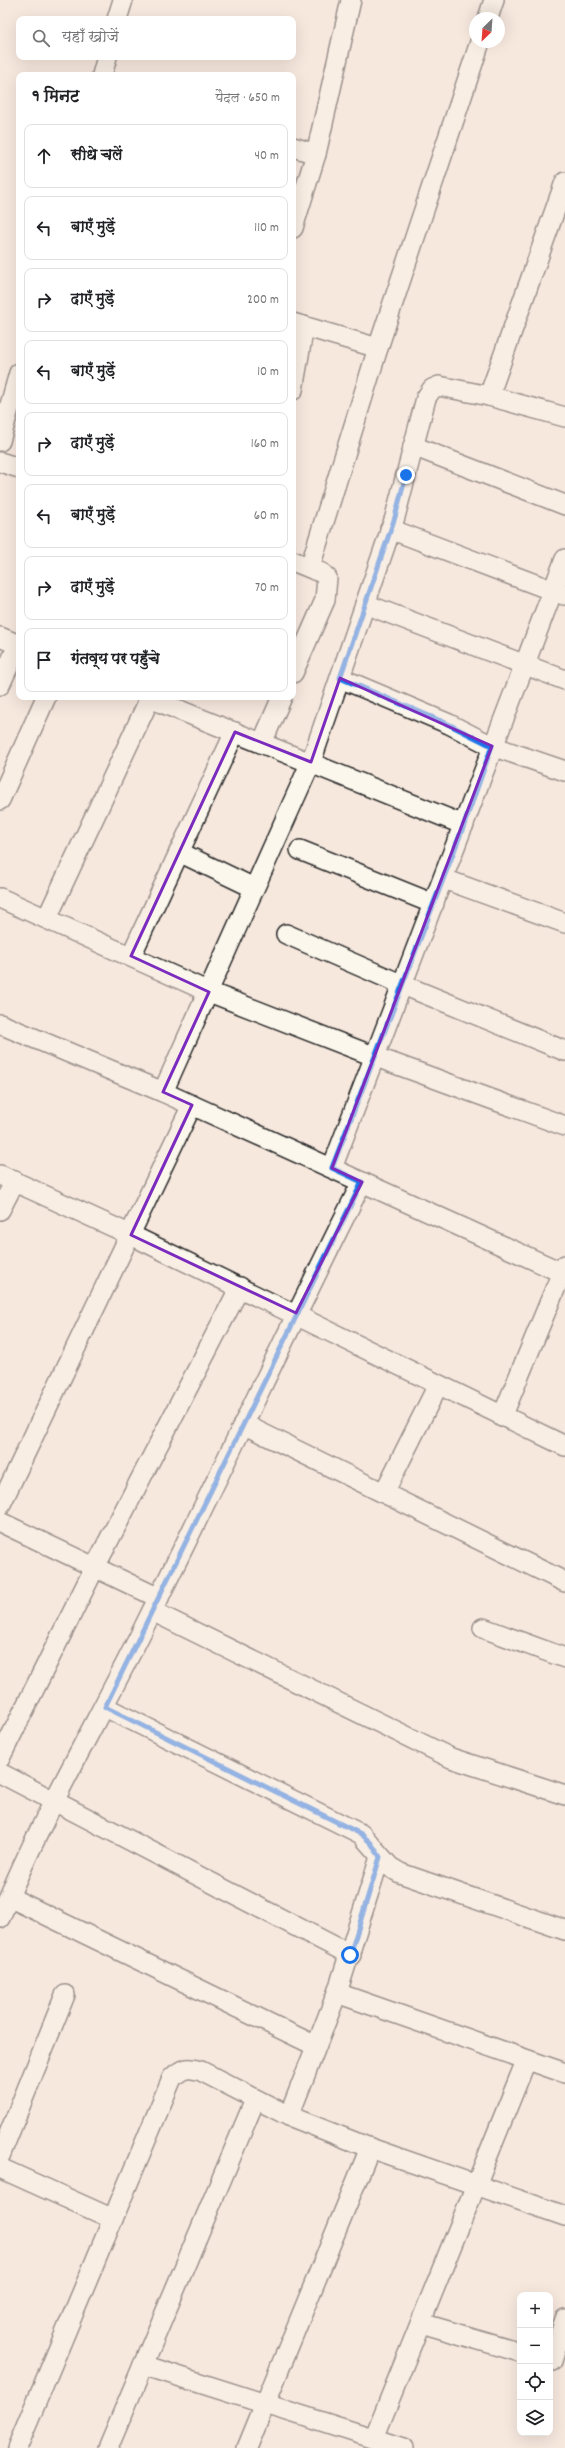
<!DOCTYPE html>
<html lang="hi">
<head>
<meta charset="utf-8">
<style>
  body { margin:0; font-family:Dekko,"Playpen Sans Deva",sans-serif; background:#f6f6f6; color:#202124 }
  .controls { position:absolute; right:12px; bottom:12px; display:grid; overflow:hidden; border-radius:8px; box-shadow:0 4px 16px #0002 }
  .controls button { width:36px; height:36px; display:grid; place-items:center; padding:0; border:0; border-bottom:1px solid #e0e0e0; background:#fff; color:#202124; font:20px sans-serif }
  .compass { position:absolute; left:469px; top:12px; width:36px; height:36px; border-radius:50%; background:#fff; box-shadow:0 4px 16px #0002; rotate:205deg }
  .stop { position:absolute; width:12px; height:12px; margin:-9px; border:3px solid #1a73e8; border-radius:50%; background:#fff }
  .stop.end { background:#1a73e8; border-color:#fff; box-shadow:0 1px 4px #0008 }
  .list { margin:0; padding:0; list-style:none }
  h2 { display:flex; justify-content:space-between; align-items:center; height:52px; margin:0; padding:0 16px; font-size:17px }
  h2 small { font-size:13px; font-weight:400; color:#757577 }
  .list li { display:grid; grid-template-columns:26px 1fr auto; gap:12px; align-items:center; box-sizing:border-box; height:64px; margin:0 8px 8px; padding:0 8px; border:1px solid #e0e0e0; border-radius:8px }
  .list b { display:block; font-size:15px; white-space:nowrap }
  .list em { font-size:13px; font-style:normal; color:#757577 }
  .icon { flex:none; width:22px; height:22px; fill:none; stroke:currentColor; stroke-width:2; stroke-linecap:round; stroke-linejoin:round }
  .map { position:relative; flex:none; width:565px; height:2448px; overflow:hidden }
  .search { position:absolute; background:#fff; box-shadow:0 4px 16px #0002; left:16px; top:16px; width:280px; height:44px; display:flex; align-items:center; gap:10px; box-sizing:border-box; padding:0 14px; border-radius:8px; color:#757577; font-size:15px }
  .panel { position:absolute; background:#fff; box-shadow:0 4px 16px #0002; left:16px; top:72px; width:280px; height:628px; border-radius:8px }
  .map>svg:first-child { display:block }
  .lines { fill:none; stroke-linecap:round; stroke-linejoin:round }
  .street-casing { stroke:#2b2b2b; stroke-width:22 }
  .street { stroke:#fbf7ec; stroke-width:19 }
  .route { stroke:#1a73e8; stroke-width:5 }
  .marked { fill:none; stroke:#7b2cbf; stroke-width:3; stroke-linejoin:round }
</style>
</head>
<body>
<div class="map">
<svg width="565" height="2448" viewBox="0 0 565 2448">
  <rect width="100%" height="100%" fill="#f7e8de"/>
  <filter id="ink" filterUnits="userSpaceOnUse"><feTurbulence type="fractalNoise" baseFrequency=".025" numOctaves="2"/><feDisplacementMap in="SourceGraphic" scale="8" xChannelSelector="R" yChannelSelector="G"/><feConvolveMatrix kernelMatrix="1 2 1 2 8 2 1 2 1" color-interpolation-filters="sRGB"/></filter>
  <g filter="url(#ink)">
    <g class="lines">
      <defs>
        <g id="street">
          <polyline points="488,18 494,0"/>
          <polyline points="117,19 123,0"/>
          <polyline points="102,75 107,57"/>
          <polyline points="293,147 316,154"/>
          <polyline points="293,228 316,154 351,0"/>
          <polyline points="293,323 378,348"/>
          <polyline points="293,390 304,326"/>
          <polyline points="489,396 565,182"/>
          <polyline points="0,441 19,373"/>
          <polyline points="413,446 565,505"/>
          <polyline points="0,462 19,468"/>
          <polyline points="390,529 564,595"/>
          <polyline points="293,561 322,573 327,578 325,600 293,673"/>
          <polyline points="310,567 378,348 480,42"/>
          <polyline points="365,604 565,680"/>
          <polyline points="0,637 19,645"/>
          <polyline points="340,678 449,724 492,746 565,771"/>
          <polyline points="0,685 19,643"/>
          <polyline points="147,697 464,825"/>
          <polyline points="262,743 282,697"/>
          <polyline points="0,800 46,697"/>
          <polyline points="300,850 434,904"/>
          <polyline points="179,852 254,888"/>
          <polyline points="444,879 565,923"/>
          <polyline points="0,898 209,992 376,1057 565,1126"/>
          <polyline points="47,918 150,698"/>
          <polyline points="286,934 403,985 565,1051"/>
          <polyline points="131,956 235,732"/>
          <polyline points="0,1024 163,1092 565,1274"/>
          <polyline points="163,1092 311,762 395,517 426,398 432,389 439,386 489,396 565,417"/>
          <polyline points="332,1168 565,559"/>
          <polyline points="0,1175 131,1235 565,1446"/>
          <polyline points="0,1210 15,1181"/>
          <polyline points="502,1417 565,1265"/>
          <polyline points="243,1424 565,1582"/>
          <polyline points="384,1493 438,1385"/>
          <polyline points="0,1506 192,1105"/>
          <polyline points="0,1522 159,1598"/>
          <polyline points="152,1611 451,1758 565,1795"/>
          <polyline points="483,1628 565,1658"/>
          <polyline points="105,1707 361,1834 390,1867 400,1873 565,1930"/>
          <polyline points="0,1758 95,1567 240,1287"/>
          <polyline points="0,1773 351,1955"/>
          <polyline points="9,1897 316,2046"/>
          <path d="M0,1918C42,1815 99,1719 148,1619C221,1474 289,1327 362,1182"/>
          <polyline points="337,1993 565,2073"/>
          <polyline points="289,2116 337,1993 380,1857"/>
          <polyline points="0,2156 65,1995"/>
          <polyline points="0,2168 113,2219"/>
          <polyline points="421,2323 520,2352"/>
          <polyline points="552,2361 565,2319"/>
          <polyline points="143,2365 404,2448"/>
          <polyline points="374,2438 526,2061"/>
          <path d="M17,2448L172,2078C182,2068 188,2067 201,2071L289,2116L370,2148L565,2216"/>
          <polyline points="108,2448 255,2100"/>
          <polyline points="247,2448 370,2148"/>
        </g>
      </defs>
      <use href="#street" class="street-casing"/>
      <use href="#street" class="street"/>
    </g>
  </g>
  <g class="lines" filter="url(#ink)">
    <polyline class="route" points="350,1955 380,1857 371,1843 361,1834 105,1707 362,1182 332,1168 464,825 492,746 448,724 340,678 395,517 406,475"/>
  </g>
  <path d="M0 0H565V2448H0ZM340,678L492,746L332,1168L362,1182L296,1313L131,1235L192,1105L163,1092L209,992L131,956L235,732L311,762Z" fill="#f7e8de" fill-opacity=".55" fill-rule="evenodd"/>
  <path class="marked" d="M340,678L492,746L332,1168L362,1182L296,1313L131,1235L192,1105L163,1092L209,992L131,956L235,732L311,762Z"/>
</svg>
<div class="controls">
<button>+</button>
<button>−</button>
<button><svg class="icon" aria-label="locate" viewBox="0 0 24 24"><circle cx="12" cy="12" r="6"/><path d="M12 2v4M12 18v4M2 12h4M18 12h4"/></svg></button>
<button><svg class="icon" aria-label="layers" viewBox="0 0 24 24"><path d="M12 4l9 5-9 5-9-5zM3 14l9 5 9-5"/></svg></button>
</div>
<svg class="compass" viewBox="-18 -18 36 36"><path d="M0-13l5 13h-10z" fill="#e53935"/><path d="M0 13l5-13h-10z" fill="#757577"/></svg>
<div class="stop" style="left:350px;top:1955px"></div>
<div class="stop end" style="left:406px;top:475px"></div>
<div class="search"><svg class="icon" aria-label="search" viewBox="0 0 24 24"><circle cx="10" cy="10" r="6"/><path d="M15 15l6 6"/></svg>यहाँ खोजें</div>
<section class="panel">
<h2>9 मिनट<small>पैदल · 650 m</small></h2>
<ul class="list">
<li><svg class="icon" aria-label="ahead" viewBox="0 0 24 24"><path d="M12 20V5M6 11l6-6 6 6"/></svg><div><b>सीधे चलें</b></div><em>40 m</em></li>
<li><svg class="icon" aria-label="left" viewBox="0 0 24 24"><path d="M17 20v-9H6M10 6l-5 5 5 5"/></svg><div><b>बाएँ मुड़ें</b></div><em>110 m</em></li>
<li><svg class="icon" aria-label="right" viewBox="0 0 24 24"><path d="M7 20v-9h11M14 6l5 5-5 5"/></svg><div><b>दाएँ मुड़ें</b></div><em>200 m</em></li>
<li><svg class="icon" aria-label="left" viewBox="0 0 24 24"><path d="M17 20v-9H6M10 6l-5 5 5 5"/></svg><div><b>बाएँ मुड़ें</b></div><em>10 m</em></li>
<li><svg class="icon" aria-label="right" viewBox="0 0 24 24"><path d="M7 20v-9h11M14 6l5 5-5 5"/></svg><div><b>दाएँ मुड़ें</b></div><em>160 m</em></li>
<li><svg class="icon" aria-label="left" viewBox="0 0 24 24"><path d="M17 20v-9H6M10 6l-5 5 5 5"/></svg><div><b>बाएँ मुड़ें</b></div><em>60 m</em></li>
<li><svg class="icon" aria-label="right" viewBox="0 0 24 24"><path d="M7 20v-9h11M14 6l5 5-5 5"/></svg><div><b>दाएँ मुड़ें</b></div><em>70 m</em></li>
<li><svg class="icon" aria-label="arrive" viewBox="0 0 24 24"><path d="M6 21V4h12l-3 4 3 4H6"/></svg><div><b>गंतव्य पर पहुँचे</b></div></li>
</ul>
</section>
</div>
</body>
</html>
